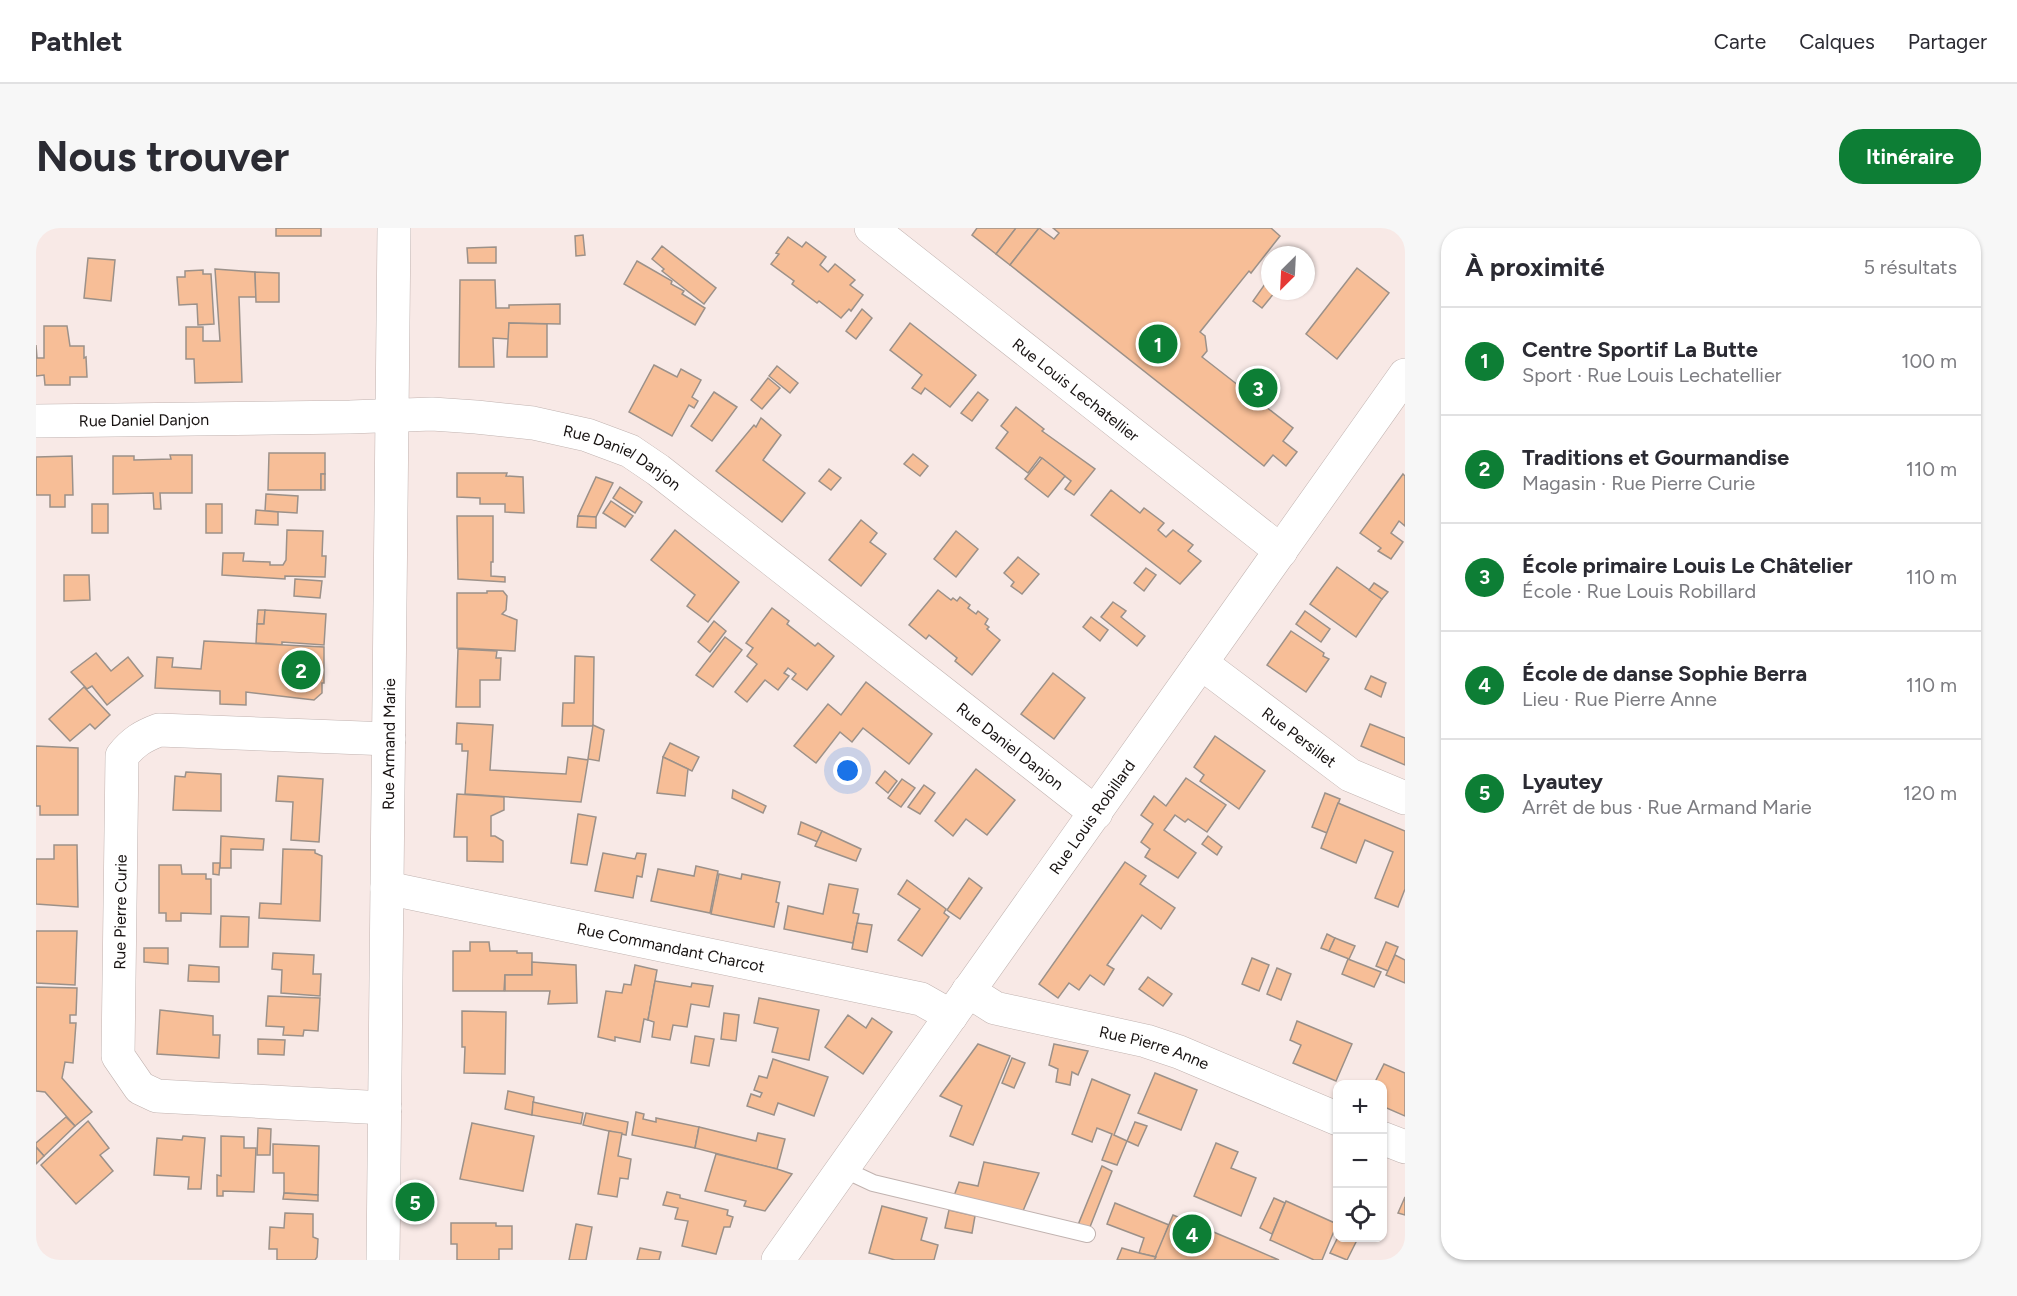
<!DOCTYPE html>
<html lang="fr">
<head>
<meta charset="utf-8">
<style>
  body { margin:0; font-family:Figtree,sans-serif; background:#f7f7f7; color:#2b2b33 }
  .controls { position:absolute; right:18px; bottom:18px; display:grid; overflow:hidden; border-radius:12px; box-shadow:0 2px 4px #0004 }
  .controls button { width:54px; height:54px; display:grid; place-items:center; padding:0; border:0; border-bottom:2px solid #e1e1e2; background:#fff; color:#2b2b33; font:30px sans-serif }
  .compass { position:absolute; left:1225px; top:18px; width:54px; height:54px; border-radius:50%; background:#fff; box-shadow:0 2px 4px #0004; rotate:204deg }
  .you { position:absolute; left:812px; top:543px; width:21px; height:21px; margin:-15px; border:4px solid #fff; border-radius:50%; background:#1a73e8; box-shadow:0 0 0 9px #1a73e833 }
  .badge { display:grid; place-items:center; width:39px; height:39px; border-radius:50%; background:#0d7e35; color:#fff; font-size:20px; font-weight:700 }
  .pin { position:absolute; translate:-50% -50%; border:3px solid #fff; box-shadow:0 2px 6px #0006 }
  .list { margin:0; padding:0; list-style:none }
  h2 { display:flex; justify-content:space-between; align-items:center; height:78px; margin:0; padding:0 24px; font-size:26px }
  h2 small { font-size:20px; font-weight:400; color:#7c7c81 }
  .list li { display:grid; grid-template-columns:39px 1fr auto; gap:18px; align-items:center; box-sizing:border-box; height:108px; padding:0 24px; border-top:2px solid #e1e1e2 }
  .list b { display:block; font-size:22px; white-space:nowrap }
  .list p { margin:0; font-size:20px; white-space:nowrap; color:#7c7c81 }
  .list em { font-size:20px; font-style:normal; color:#7c7c81 }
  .icon { flex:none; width:33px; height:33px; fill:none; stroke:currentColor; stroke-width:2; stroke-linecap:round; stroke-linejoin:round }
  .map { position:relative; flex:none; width:1369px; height:1032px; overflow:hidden; border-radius:24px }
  header { display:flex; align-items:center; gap:36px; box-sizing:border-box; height:84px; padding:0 30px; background:#fff; border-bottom:2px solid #e1e1e2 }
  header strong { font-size:28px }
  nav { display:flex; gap:33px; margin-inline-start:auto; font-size:21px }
  .intro { display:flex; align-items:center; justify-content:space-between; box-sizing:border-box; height:144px; padding:0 36px }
  h1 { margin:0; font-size:42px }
  .button { padding:15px 27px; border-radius:24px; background:#0d7e35; color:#fff; font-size:21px; font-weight:700 }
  main { display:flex; gap:36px; padding:0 36px }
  aside { flex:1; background:#fff; border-radius:24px; box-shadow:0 2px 4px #0004 }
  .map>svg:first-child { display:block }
  .building { fill:#f7be97; stroke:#9c9189; stroke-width:1.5 }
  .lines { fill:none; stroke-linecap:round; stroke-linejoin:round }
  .service-casing { stroke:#c1b3b0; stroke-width:18 }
  .minor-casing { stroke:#c1b3b0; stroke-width:34 }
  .tertiary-casing { stroke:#c1b3b0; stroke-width:34 }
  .secondary-casing { stroke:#c1b3b0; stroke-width:34 }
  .service { stroke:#fff; stroke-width:16 }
  .minor { stroke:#fff; stroke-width:33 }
  .tertiary { stroke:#fff; stroke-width:33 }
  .secondary { stroke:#fff; stroke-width:33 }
  .labels { text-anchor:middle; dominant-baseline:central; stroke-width:4.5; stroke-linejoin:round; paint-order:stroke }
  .street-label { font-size:16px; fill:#171211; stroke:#fff }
</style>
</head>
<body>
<header>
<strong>Pathlet</strong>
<nav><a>Carte</a><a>Calques</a><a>Partager</a></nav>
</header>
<div class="intro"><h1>Nous trouver</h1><a class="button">Itinéraire</a></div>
<main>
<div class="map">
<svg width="1369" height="1032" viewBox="0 0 1369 1032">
  <rect width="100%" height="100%" fill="#f8e9e6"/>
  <g class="building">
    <rect x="240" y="0" width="45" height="8"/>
    <polygon points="941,0 980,0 960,26 936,7"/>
    <polygon points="980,0 1003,0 974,37 960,26"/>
    <polygon points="1003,0 1018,11 1023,5 1017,0 1235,0 1244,8 1215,45 1213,43 1164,104 1169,108 1171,123 1166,129 1257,200 1247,213 1261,224 1250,238 1237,227 1228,238 974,37"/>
    <polygon points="547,7 549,27 540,28 539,8"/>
    <polygon points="752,9 766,19 770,14 790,29 784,37 792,44 799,36 819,52 814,57 827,67 815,83 813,81 805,90 783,73 781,75 756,56 758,53 735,36 743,26 740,25"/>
    <polygon points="626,18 680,60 668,76 626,43 628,41 616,31"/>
    <polygon points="460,19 460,35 432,35 431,20"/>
    <polygon points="52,30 79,32 75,73 48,70"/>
    <polygon points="601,33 636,53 635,56 648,63 646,66 669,80 659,97 588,56"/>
    <polygon points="1321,40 1353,65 1301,131 1270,106"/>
    <polygon points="179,41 219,44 220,69 203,69 206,154 159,155 158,131 150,131 150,99 167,99 167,113 184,113"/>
    <polygon points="167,42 167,46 175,46 178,96 162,97 161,76 143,77 141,49 149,49 149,43"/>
    <polygon points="219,44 243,45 243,74 220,74"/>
    <polygon points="424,52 459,52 460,80 473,80 473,77 524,76 524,96 473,95 473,111 457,110 458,139 423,139"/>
    <polygon points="1229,56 1234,60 1234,63 1239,64 1226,80 1217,73"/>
    <polygon points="826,81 836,90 820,111 810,103"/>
    <polygon points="473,95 511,96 511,129 471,129"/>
    <polygon points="874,95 940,147 914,179 889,160 885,166 876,160 886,147 854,122"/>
    <polygon points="8,98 31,98 34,118 48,118 48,130 50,129 51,149 34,149 34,157 9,157 8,147 0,148 0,117 1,130 8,130"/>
    <polygon points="618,137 641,149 645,141 665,152 656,169 662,173 658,180 653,177 636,208 593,184"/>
    <polygon points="741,138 762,155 754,165 733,148"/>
    <polygon points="732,150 744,160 726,181 715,172"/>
    <polygon points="678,164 701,179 676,213 655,198"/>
    <polygon points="942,164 952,172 936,193 925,185"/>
    <polygon points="980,179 1008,201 1006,203 1059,241 1038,267 1029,261 1035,253 1004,229 992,245 960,220 972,204 965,198"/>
    <polygon points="725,190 745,207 727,232 769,265 746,294 680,243 718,197 720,199"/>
    <polygon points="233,225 289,225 289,246 285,246 285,262 232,262"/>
    <polygon points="877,226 892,238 884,248 868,236"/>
    <polygon points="134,227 156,227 156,265 124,265 125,281 118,281 117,265 77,266 77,228 98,228 98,232 135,231"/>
    <polygon points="36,228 37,267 29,267 29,279 14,279 14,267 0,267 0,229"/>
    <polygon points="1006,230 1029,248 1012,269 989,251"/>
    <polygon points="793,241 805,250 795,262 783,253"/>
    <polygon points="421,245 471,245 470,248 487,249 488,285 469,284 469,276 444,276 444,270 421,269"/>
    <rect x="285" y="246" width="4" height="16"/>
    <polygon points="1367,246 1369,248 1369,298 1363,293 1355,305 1367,314 1355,331 1342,323 1345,320 1324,305"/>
    <polygon points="560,249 577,255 560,289 542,288"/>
    <polygon points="584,259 606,274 599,285 577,270"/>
    <polygon points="1075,262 1104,285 1108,280 1128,295 1122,302 1130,309 1137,302 1157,317 1152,323 1165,333 1144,356 1055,287"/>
    <polygon points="230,266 262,268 261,285 229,283"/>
    <polygon points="575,273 597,288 589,299 567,285"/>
    <rect x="56" y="276" width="16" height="29"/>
    <rect x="170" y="276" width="16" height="29"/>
    <polygon points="220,282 242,284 242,297 219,296"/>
    <polygon points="421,288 457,288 457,334 455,334 455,348 469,349 469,354 422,351"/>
    <polygon points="542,288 560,289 560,300 541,299"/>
    <polygon points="825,292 841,305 834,314 850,326 825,358 793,332"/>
    <polygon points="251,302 287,303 286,328 290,328 289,349 249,348 249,351 186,347 187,325 208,325 207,333 234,334 234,337 247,337 250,332"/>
    <polygon points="639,302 703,354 672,394 651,378 659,367 615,332"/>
    <polygon points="920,303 942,321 920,349 898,331"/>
    <polygon points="982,329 1003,346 986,366 975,358 978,354 968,345"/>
    <polygon points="1301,339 1346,371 1320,409 1274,376"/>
    <polygon points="1110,340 1120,347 1108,363 1098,355"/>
    <polygon points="28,347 53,347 54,372 28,373"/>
    <polygon points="259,351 286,353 284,370 258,368"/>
    <polygon points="1338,355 1352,364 1346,371 1333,362"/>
    <polygon points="902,362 915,372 917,370 921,373 924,369 934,377 932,380 940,386 942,383 952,391 949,396 953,399 951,401 964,412 936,447 919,433 921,430 893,407 890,411 873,397"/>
    <polygon points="451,363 467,363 471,368 470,382 466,386 481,392 479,423 421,420 421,365 451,365"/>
    <polygon points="1077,374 1090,383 1085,389 1109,408 1101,418 1065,389"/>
    <polygon points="736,380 753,393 751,396 779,418 782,415 798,428 771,462 756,451 760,446 752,440 748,445 753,448 742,462 729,452 711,474 699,464 721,436 711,428 717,420 710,415"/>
    <polygon points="222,382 229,382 228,396 221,396"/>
    <polygon points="229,382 290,386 288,417 246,414 246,417 220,415 221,396 228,396"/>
    <polygon points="1269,383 1294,401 1285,414 1260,396"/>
    <polygon points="1055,389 1072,402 1064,413 1047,399"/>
    <polygon points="678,393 690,403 674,424 662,414"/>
    <polygon points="1255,403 1288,425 1287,428 1293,431 1270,464 1231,437"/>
    <polygon points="689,409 706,422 677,459 660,447"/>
    <polygon points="168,413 288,419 288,455 286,455 286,465 278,472 210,464 210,477 184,476 184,463 119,460 121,429 137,430 136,439 165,441"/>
    <polygon points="422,421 461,423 460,430 465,430 464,452 444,452 444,479 420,479"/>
    <polygon points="60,425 75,443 92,429 107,448 71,477 56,458 51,461 35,444"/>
    <polygon points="539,428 558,429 557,498 526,498 527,475 538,475"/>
    <polygon points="1017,445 1049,470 1018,511 985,486"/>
    <polygon points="1335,448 1350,455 1345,469 1329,461"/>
    <polygon points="830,454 896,506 873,536 827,500 816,514 804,504 780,535 758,518 792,476 805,487"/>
    <polygon points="48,459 74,487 59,501 54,496 34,513 13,491"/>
    <polygon points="421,495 457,497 454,542 530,546 532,529 552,532 545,574 429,566 432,523 426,523 426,516 420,516"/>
    <polygon points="1334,496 1369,510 1369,537 1325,518"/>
    <polygon points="557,497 568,502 563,533 552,531"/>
    <polygon points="1179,508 1229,543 1203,581 1164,553 1168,547 1158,539"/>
    <polygon points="634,515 663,529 656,543 627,529"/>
    <polygon points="0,518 42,520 42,587 4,587 4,578 0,578"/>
    <polygon points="627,529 652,541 649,568 621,565"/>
    <polygon points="940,541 979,572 951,607 930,591 917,608 899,593"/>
    <polygon points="849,543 861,553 852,565 840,555"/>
    <polygon points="150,544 185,546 185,583 137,582 139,548 149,549"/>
    <polygon points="242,548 287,551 283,614 255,612 257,574 240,573"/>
    <polygon points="1150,550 1190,577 1171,604 1152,591 1149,594 1139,587 1128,602 1160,625 1142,650 1109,629 1114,621 1105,614 1117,596 1105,587 1118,568 1130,578"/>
    <polygon points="866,551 879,560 865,579 852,570"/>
    <polygon points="888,557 899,565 884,586 872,579"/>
    <polygon points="697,562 730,578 727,585 696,570"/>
    <polygon points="1289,565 1304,571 1291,605 1276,599"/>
    <polygon points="421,566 468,569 468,582 455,588 455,608 459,608 467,613 467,634 431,633 431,609 418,609"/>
    <polygon points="1302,575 1369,603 1369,661 1362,679 1339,670 1357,624 1329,612 1320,635 1285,620"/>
    <polygon points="542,586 560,589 551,637 535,635"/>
    <polygon points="765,594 786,603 782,614 762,606"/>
    <polygon points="786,603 825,621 820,633 779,618"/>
    <polygon points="185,608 228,611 227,622 195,621 195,640 184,640"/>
    <polygon points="1172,608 1186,619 1181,627 1166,616"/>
    <polygon points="18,617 41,617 42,679 0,676 0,631 18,631"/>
    <polygon points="247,621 279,622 279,625 286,628 284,693 223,690 224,675 245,676"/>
    <polygon points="567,625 599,631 601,625 610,626 606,649 601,648 597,670 559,663"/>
    <polygon points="1089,634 1110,648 1104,656 1139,680 1125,701 1106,687 1071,737 1078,741 1068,757 1054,747 1043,762 1033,755 1022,770 1003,756"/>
    <polygon points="177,635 184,635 183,647 177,646"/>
    <polygon points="123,637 145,637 146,646 170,646 170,651 175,651 175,686 145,685 145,693 130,693 130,685 123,685"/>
    <polygon points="660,638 682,643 674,685 615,673 622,641 658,648"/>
    <polygon points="683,646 705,651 706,646 744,654 740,674 743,675 738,699 675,686"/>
    <polygon points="933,650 946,660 924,691 911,682"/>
    <polygon points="871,652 910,681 908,685 913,689 886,728 862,712 884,681 862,666"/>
    <polygon points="793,656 822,661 817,685 823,686 817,715 748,701 752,678 787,686"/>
    <polygon points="185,688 213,689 212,719 184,719"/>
    <polygon points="821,695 836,697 831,724 816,721"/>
    <polygon points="0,703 41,703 39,757 0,755"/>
    <polygon points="1291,706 1299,710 1293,723 1285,720"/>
    <polygon points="1299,710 1319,718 1313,731 1293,723"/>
    <polygon points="434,714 453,714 454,723 481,723 481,725 496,725 496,747 469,747 468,763 417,763 417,723 434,723"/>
    <polygon points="1350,714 1362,719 1352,743 1340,738"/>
    <polygon points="108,720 132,720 132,736 108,734"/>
    <polygon points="237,725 278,727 277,746 285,746 284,768 245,765 246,742 236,741"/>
    <polygon points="1359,727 1369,732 1369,755 1350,747"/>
    <polygon points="1216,730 1233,737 1223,763 1206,756"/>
    <polygon points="1312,731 1345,744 1338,759 1306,746"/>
    <polygon points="496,734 540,737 541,775 512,776 514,763 469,763 469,747 496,747"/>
    <polygon points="153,737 183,739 183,754 152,753"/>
    <polygon points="599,737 621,742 612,792 608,791 604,814 579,809 579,813 562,809 570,763 586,765 588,756 595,757"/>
    <polygon points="1241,740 1255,746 1245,772 1231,766"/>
    <polygon points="1112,749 1136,766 1127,778 1103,761"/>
    <polygon points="619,753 655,759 656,755 677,758 673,779 655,776 651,799 637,797 634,812 616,809 618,794 612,792"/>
    <polygon points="0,759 41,760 40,787 34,787 34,795 40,795 37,835 29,834 26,850 56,884 39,898 9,864 0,863"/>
    <polygon points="232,768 284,770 282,803 268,802 267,808 247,807 248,799 230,798"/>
    <polygon points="723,770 783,782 773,832 736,824 742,800 718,795"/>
    <polygon points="124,782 177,788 177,807 184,807 183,830 121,826"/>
    <polygon points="426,783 470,784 469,846 428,845 429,819 426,819"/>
    <polygon points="688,785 703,787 700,813 685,811"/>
    <polygon points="812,787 830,800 836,790 856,804 827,846 789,819"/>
    <polygon points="1261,793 1316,816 1300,853 1257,835 1265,817 1254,812"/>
    <polygon points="659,808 678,811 673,838 655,835"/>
    <polygon points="222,811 249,812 248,827 222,826"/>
    <polygon points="942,816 974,828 937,917 914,908 926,878 904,868"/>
    <polygon points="1018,816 1052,823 1042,847 1036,844 1034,857 1020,854 1022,841 1013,837"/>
    <polygon points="976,830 989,835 978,860 966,855"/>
    <polygon points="737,831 792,849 778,888 742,875 738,887 711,878 715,866 724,869 726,865 718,862 723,848 731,850"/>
    <polygon points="1348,836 1369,845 1369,888 1346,878 1346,856 1338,856"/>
    <polygon points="1119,845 1161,862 1145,902 1102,885"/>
    <polygon points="1056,851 1094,867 1078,907 1091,913 1081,937 1066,932 1076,906 1061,900 1056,914 1036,906"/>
    <polygon points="472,863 498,869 496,887 469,881"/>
    <polygon points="497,874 547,885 545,896 496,887"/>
    <polygon points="600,884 608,886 607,891 620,894 620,890 663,899 659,920 596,907"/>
    <polygon points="550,885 592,894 590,907 547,897"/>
    <polygon points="30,889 39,898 8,928 0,919 0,915"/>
    <polygon points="52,893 73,920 64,927 77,943 40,976 5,937"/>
    <polygon points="1099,894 1111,898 1102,918 1091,913"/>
    <polygon points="436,895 498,908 487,963 424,951"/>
    <polygon points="663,899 720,913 722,905 749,911 741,941 659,920"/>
    <polygon points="222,900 235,901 234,927 221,927"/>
    <polygon points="573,903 586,905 582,928 595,931 592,951 584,950 581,969 562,966"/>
    <polygon points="147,908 169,910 165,961 152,961 153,949 118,947 121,910 146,912"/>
    <polygon points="185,908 208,909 208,920 220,920 218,964 187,963 187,968 181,968 181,947 185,948"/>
    <polygon points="1180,915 1202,924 1195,940 1220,950 1205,988 1158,968"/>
    <polygon points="237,916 283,918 282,967 248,965 248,945 237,945"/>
    <polygon points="0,919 8,928 0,936"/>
    <polygon points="680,926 741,941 756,946 729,983 708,978 710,973 669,963"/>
    <polygon points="948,934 1003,945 987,983 918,968 923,954 942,958"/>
    <polygon points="1066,938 1076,943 1054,999 1042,997"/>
    <polygon points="631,964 644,967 644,970 692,982 691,987 697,989 694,999 688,999 680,1026 646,1018 652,993 639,991 642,980 627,977"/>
    <polygon points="248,965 282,967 282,973 247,971"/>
    <polygon points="1369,969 1369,987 1362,985"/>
    <polygon points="1238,970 1249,975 1236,1006 1224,1000"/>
    <polygon points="1250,973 1301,996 1286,1032 1278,1032 1234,1012"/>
    <polygon points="1079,975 1133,997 1120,1029 1103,1025 1108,1010 1071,996"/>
    <polygon points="846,978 891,990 885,1012 902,1017 898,1032 859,1032 833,1025"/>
    <polygon points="913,982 939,988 936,1005 909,1000"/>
    <polygon points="249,985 277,986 277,1009 282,1011 281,1029 279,1032 241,1032 241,1021 233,1021 234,999 248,1000"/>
    <polygon points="1137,987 1206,1016 1243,1032 1118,1032"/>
    <polygon points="415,995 460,995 460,998 476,998 476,1021 463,1021 463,1032 421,1032 421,1016 415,1016"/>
    <polygon points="540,996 556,999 550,1032 533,1032"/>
    <polygon points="1302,1009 1322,1010 1311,1032 1294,1025"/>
    <polygon points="604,1020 625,1024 623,1032 601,1032"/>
    <polygon points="1086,1020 1103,1025 1120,1029 1118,1032 1081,1032"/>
  </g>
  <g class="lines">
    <defs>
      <polyline id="service" points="807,941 837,955 1051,1006"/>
      <g id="minor">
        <path id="s1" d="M835,0L1245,323"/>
        <path id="s2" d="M0,193L314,189L396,186L440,189L497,195L551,207L594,223L622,242L1060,585"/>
        <path id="s3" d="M1165,435L1314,547L1369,570"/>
        <path id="s4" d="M351,660L885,771L915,788"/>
        <path id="s5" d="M932,763L959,780L1110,813L1143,824L1302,891"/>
        <path id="s6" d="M349,880L121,868L104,860L82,828L86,528C97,514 107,508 123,502L353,511"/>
        <polyline points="1346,910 1369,919"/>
      </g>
      <g id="tertiary">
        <path id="s7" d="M742,1032L1369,147"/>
      </g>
      <g id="secondary">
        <path id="s8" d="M347,1032L358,0"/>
      </g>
    </defs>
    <use href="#service" class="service-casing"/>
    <use href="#minor" class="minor-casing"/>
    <use href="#tertiary" class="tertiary-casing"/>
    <use href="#secondary" class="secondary-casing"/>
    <use href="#service" class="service"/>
    <use href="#minor" class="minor"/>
    <use href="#tertiary" class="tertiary"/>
    <use href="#secondary" class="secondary"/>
  </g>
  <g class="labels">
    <g class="street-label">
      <text stroke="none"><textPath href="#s1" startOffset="261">Rue Louis Lechatellier</textPath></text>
      <text stroke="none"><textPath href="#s2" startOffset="108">Rue Daniel Danjon</textPath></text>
      <text stroke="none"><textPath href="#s2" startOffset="594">Rue Daniel Danjon</textPath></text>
      <text stroke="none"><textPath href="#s3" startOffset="123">Rue Persillet</textPath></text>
      <text stroke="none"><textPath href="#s8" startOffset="516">Rue Armand Marie</textPath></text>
      <text stroke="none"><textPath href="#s2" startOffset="1080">Rue Daniel Danjon</textPath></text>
      <text stroke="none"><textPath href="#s7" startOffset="543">Rue Louis Robillard</textPath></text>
      <text stroke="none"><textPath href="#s6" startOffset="430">Rue Pierre Curie</textPath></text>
      <text stroke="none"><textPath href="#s4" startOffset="290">Rue Commandant Charcot</textPath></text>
      <text stroke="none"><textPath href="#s5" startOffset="196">Rue Pierre Anne</textPath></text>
    </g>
  </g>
</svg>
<div class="controls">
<button>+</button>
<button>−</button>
<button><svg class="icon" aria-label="locate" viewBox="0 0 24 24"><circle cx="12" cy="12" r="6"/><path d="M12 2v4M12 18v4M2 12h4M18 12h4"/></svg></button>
</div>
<svg class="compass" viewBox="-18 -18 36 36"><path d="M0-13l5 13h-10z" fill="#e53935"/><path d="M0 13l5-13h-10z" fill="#7c7c81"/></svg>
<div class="you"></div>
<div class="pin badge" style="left:1122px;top:116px">1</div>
<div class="pin badge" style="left:265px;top:442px">2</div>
<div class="pin badge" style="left:1222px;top:160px">3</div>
<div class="pin badge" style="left:1156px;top:1006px">4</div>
<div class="pin badge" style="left:379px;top:974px">5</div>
</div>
<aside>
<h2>À proximité<small>5 résultats</small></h2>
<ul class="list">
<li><span class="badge">1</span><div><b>Centre Sportif La Butte</b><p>Sport · Rue Louis Lechatellier</p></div><em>100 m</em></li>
<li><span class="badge">2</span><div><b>Traditions et Gourmandise</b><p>Magasin · Rue Pierre Curie</p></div><em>110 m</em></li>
<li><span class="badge">3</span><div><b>École primaire Louis Le Châtelier</b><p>École · Rue Louis Robillard</p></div><em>110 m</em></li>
<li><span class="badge">4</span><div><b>École de danse Sophie Berra</b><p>Lieu · Rue Pierre Anne</p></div><em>110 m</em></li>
<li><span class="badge">5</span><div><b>Lyautey</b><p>Arrêt de bus · Rue Armand Marie</p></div><em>120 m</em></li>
</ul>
</aside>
</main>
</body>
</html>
